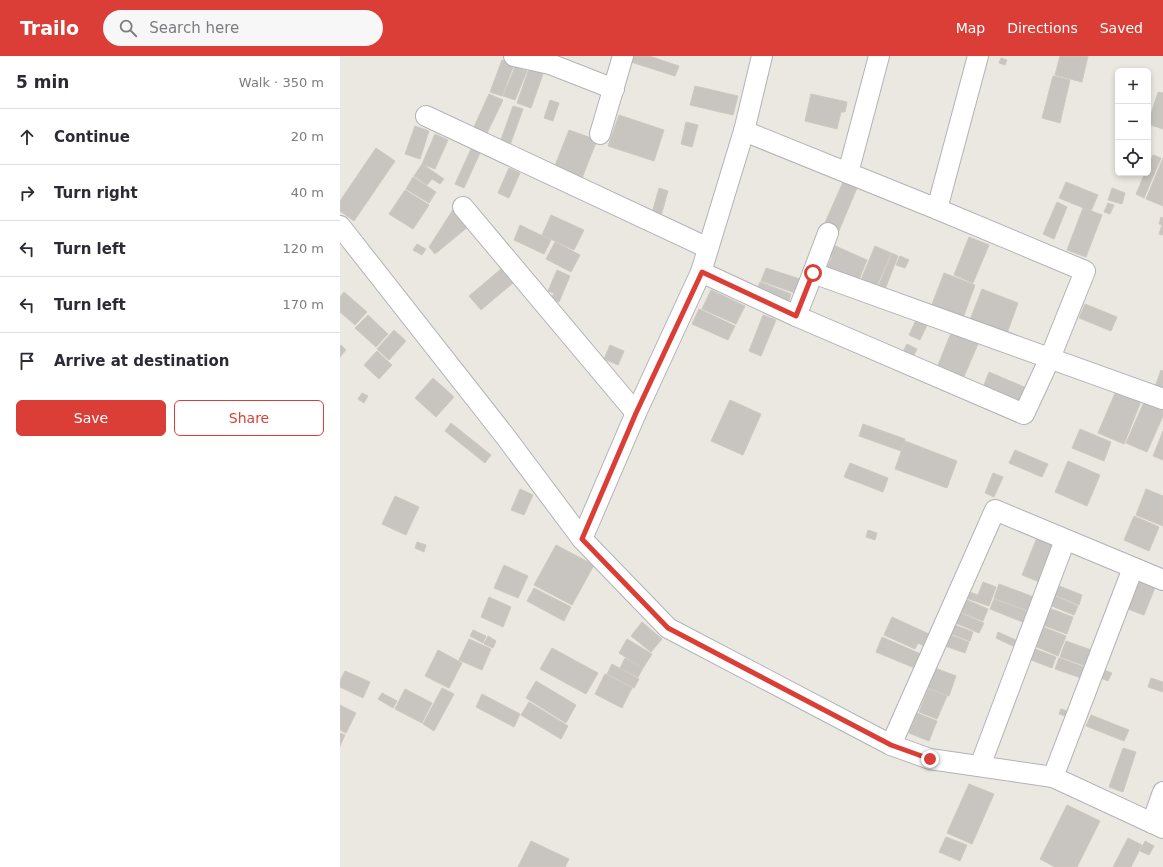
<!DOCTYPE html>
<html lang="en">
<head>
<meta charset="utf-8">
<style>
	body { margin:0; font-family:"DejaVu Sans",sans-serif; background:#f7f7f7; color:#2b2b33 }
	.controls { position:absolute; right:12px; top:12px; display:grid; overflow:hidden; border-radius:6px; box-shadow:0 2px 6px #0003 }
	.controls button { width:36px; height:36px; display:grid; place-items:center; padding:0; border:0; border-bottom:1px solid #e1e1e2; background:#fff; color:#2b2b33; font:20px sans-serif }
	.stop { position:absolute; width:12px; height:12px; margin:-9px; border:3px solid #da3e36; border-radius:50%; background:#fff }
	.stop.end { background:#da3e36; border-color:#fff; box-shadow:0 1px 4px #0008 }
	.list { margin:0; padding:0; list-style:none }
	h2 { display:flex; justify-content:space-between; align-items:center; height:52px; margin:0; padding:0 16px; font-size:17px }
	h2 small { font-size:13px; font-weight:400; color:#7c7c81 }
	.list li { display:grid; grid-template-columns:26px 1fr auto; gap:12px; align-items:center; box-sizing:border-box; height:56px; padding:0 16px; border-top:1px solid #e1e1e2 }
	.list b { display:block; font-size:15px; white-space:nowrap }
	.list em { font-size:13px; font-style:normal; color:#7c7c81 }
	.actions { display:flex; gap:8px; padding:12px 16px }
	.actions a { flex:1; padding:9px 0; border:1px solid #da3e36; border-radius:6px; text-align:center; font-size:14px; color:#da3e36 }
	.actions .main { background:#da3e36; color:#fff }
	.icon { flex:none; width:22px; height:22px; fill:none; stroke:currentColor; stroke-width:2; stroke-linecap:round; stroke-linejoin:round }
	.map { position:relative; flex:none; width:823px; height:811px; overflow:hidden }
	header { display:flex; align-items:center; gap:24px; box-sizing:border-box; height:56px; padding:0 20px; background:#da3e36; color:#fff }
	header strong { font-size:19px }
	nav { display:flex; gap:22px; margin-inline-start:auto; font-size:14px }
	.search { width:280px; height:36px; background:#f7f7f7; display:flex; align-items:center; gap:10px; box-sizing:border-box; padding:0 14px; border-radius:22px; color:#7c7c81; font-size:15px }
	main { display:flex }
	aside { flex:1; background:#fff }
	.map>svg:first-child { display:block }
</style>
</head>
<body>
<header>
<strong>Trailo</strong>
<div class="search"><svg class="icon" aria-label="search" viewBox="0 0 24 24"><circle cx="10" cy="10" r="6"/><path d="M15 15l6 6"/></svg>Search here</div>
<nav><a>Map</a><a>Directions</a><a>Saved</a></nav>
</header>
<main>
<aside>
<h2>5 min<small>Walk · 350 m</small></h2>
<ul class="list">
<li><svg class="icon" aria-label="ahead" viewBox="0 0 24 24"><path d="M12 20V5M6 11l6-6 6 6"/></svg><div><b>Continue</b></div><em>20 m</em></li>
<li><svg class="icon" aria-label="right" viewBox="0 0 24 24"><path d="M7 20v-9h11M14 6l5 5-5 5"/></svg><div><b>Turn right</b></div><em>40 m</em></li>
<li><svg class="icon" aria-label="left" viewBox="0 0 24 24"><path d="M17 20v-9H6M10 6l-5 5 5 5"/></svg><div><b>Turn left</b></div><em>120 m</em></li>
<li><svg class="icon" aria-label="left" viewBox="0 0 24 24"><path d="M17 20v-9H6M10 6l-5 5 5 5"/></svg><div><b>Turn left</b></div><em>170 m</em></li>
<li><svg class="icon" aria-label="arrive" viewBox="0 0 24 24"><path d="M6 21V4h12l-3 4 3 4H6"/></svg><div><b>Arrive at destination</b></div></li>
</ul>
<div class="actions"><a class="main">Save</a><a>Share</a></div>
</aside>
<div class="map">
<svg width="823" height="811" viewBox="0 0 823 811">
	<rect width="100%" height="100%" fill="#eae8e0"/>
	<!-- building -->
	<g fill="#c8c4bf" stroke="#cec9bf">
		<polygon points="293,0 309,0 339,10 335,20 291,6"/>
		<polygon points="720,0 748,0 742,26 715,19"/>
		<polygon points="661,2 667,4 665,9 659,7"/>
		<polygon points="162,4 174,9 162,40 150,36"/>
		<polygon points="175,11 187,15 175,44 163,40"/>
		<polygon points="189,13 203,18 191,52 177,47"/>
		<polygon points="713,20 730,24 720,67 702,62"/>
		<polygon points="355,30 398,40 393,59 350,49"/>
		<polygon points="818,36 823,37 823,73 808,68"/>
		<polygon points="149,38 163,44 146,79 133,73"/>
		<polygon points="471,38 507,46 505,56 501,56 497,73 465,65"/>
		<polygon points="210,44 219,47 213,65 204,62"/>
		<polygon points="173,50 183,53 169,92 159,89"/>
		<polygon points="279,59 324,74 314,105 268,90"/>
		<polygon points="346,66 358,69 352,91 341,88"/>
		<polygon points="75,70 89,75 80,103 65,98"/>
		<polygon points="229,74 257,84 242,122 214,112"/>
		<polygon points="95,78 108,84 95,113 82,108"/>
		<polygon points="36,92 55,105 14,165 0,155 0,145"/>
		<polygon points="131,93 140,97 124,132 115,128"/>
		<polygon points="813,99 821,102 804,142 796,138 805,117 808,117 808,110"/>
		<polygon points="823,102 823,150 806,143"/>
		<polygon points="82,108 104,123 100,128 92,123 87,129 74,120"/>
		<polygon points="169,112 180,117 169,142 158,137"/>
		<polygon points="73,121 96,136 89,147 66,133"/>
		<polygon points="503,126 517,132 498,177 483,171"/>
		<polygon points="726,126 758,139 751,155 719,142"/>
		<polygon points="319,132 328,135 321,160 312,157"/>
		<polygon points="772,132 785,137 782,148 768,144"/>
		<polygon points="65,134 89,149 73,173 49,158"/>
		<polygon points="717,146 727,151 714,183 703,178"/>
		<polygon points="768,147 774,149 770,158 764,156"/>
		<polygon points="114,152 129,170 95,198 89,191"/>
		<polygon points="743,152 762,159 746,201 727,194"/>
		<polygon points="211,159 244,174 234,194 202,179"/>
		<polygon points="821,161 823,162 823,179 819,178 822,169 819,168"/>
		<polygon points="180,169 211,184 204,198 174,184"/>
		<polygon points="629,181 649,189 633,227 614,219"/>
		<polygon points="215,186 240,199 231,216 206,203"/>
		<polygon points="77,188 86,193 82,199 73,194"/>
		<polygon points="491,188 527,204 518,226 487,212 492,201 486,198"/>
		<polygon points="535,190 551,197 536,232 520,226"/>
		<polygon points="552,197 558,200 544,236 537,233"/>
		<polygon points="560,200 569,204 565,212 556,209"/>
		<polygon points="426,212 460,223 455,237 421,225"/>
		<polygon points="161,213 173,227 141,254 129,240"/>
		<polygon points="217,214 230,220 219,246 211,243 214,237 208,235"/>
		<polygon points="604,217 635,229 623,262 591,251"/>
		<polygon points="420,226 451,238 447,250 415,238"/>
		<polygon points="642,233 678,247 665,283 628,269"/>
		<polygon points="371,234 405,250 396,268 362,253"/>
		<polygon points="4,236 27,256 15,269 0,256 0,241"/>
		<polygon points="745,248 777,261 771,275 739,262"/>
		<polygon points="359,253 395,270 388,284 352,268"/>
		<polygon points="28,259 48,278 36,291 15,272"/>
		<polygon points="423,259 436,264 421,300 409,295"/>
		<polygon points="577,262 588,267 580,284 569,279"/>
		<polygon points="54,274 66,285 49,304 37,293"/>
		<polygon points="611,277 638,288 622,325 596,314"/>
		<polygon points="567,288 577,293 570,306 560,301"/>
		<polygon points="1,289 6,294 0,301 0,291"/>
		<polygon points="270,289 284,295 278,309 264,303"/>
		<polygon points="37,295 52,309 39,323 24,309"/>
		<polygon points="821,314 823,315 823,334 815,331"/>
		<polygon points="649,316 689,333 682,350 642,334"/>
		<polygon points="93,322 114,341 96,361 75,342"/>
		<polygon points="776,335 801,345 784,388 758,377"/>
		<polygon points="22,337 28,340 24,347 18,343"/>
		<polygon points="390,344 421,358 403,399 371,385"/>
		<polygon points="804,346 823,354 823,360 807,396 786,387"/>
		<polygon points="111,367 151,399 145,407 105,375"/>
		<polygon points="523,368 565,383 561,395 519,380"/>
		<polygon points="740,373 771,386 764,405 732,392"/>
		<polygon points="823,375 823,404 813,400"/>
		<polygon points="565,385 617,405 607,432 555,413"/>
		<polygon points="675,394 708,408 702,421 669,407"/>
		<polygon points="728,405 760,419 747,450 715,436"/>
		<polygon points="510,407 548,422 543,436 504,421"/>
		<polygon points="653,417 663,421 654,441 645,437"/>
		<polygon points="180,433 193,439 184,459 171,454"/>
		<polygon points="806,433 823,440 823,470 796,459"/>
		<polygon points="55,440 79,451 66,479 42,468"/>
		<polygon points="794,460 819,471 809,495 784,484"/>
		<polygon points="528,474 537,477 535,484 526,481"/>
		<polygon points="698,479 718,487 702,527 682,519"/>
		<polygon points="77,486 86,489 84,496 75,492"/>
		<polygon points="216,489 254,509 232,549 194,529"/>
		<polygon points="164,509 188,520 178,542 154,532"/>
		<polygon points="797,522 816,529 804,559 785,552"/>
		<polygon points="643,526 656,531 649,550 626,542 629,536 638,539"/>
		<polygon points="659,528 694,541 689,555 654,542"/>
		<polygon points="714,528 742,539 739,549 710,537"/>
		<polygon points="194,532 231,551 224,565 187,545"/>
		<polygon points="710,538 738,550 734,559 707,548"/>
		<polygon points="149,541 171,551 163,571 141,561"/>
		<polygon points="625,543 648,553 643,565 620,556"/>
		<polygon points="654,543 689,556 685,567 650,553"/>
		<polygon points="706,551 733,561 727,578 700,568"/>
		<polygon points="620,557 644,567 639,577 616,567"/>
		<polygon points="552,561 591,579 586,591 578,587 575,593 544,579"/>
		<polygon points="302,566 322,583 311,596 291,580"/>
		<polygon points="615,569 633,576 630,585 611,578"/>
		<polygon points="698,569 726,580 718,600 690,588"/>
		<polygon points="133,574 146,580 143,587 130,580"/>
		<polygon points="658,576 678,585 675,591 656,582"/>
		<polygon points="610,579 629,586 625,597 605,590"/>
		<polygon points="148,580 156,585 153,592 144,588"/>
		<polygon points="542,581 583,599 577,613 536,596"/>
		<polygon points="129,583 151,593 142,614 119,604"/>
		<polygon points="287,583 312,598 303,612 279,597"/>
		<polygon points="726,585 754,595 749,611 720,601"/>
		<polygon points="690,591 716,601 712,612 686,602"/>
		<polygon points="212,592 258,617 246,638 200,613"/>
		<polygon points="98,594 122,607 109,632 85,620"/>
		<polygon points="285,602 303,612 298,621 280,612"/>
		<polygon points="719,602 747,612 744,623 715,613"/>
		<polygon points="272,608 299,623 294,632 267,618"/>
		<polygon points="595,612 616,620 609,640 588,632"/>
		<polygon points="764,614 772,617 768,625 761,622"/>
		<polygon points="5,615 30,626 23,642 0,631 0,625"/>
		<polygon points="265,618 292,632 282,652 255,638"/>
		<polygon points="811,622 823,626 823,636 808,631"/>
		<polygon points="196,625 236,649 226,667 186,642"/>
		<polygon points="102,632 114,638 94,675 83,668"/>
		<polygon points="65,633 92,647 82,667 55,653"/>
		<polygon points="588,633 607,640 597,663 579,656"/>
		<polygon points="42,637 57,645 53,652 38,643"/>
		<polygon points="142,638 180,658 174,671 136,651"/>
		<polygon points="189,646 228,670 221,683 181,659"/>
		<polygon points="0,649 16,657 6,677 0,674"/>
		<polygon points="721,653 727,655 726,660 719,658"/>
		<polygon points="577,657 597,665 589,685 569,677"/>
		<polygon points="751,659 789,674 784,685 746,670"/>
		<polygon points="0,677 5,679 0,690"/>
		<polygon points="783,692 796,696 783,736 769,731"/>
		<polygon points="629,728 654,738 632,788 607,777"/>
		<polygon points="727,749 760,765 737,811 715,811 700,803"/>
		<polygon points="606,781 627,789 620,805 599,796"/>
		<polygon points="788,782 802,789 791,811 773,811"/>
		<polygon points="191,785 229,803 225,811 178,811"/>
		<polygon points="805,785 814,790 809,799 800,795"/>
	</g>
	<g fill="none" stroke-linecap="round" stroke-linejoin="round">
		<!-- minor casing -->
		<g stroke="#b0b3b7" stroke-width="22">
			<g id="minor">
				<polyline points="174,0 210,8 274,33"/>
				<polyline points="86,60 368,192"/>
				<polyline points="260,78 283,0"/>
				<polyline points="508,117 539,0"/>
				<polyline points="123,151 296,357"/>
				<polyline points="597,153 638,0"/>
				<polyline points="0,170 165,380 242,483 328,572 551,689 590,703 713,721 823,772"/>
				<polyline points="361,216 456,260 684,358 710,302 745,215 597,153 404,75"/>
				<polyline points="473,217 823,343"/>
				<polyline points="456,260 473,217 488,177"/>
				<polyline points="242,483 296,357 361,216 404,75 422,0"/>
				<polyline points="551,689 655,454 823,524"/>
				<polyline points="640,710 725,484"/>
				<polyline points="713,721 793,512"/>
				<polyline points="812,767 823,736"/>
			</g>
		</g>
		<!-- minor -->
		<use href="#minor" stroke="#fff" stroke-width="20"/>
	</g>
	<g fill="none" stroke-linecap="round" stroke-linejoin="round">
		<!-- route -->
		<polyline stroke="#da3e36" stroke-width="5" points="473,217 456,260 362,216 296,357 242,483 328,572 551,689 590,703"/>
	</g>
</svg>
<div class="controls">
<button>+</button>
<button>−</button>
<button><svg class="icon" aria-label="locate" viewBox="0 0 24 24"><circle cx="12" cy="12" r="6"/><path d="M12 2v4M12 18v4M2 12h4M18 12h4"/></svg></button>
</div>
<div class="stop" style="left:473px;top:217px"></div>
<div class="stop end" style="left:590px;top:703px"></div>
</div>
</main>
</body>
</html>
